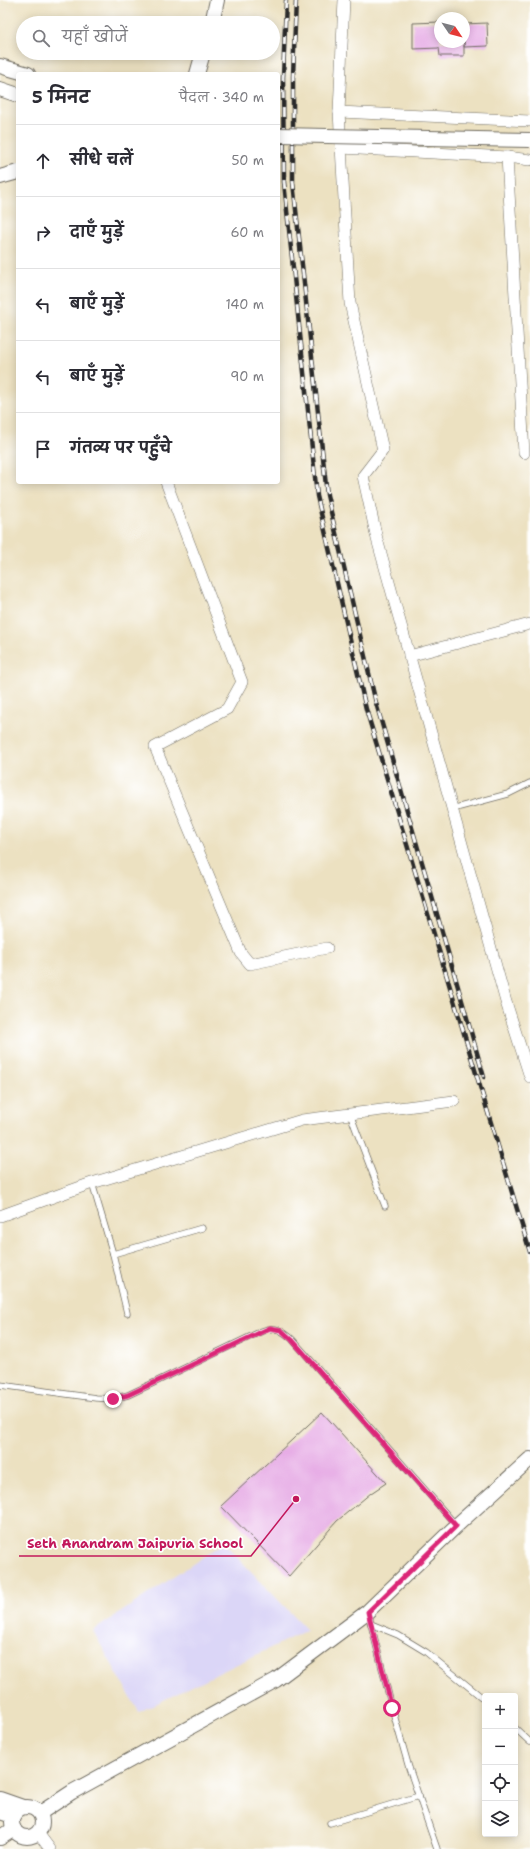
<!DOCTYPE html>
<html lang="hi">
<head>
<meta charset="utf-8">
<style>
	body { margin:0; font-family:"Shantell Sans","Playpen Sans Deva",sans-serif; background:#f7f7f7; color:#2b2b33 }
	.controls { position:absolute; right:12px; bottom:12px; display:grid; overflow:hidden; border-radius:4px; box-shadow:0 2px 10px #0003 }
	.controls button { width:36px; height:36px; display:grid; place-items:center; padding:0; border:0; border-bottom:1px solid #e1e1e2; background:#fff; color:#2b2b33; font:20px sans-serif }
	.compass { position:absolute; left:434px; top:12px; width:36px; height:36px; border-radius:50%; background:#fff; box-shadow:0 2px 10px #0003; rotate:125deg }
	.stop { position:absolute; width:12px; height:12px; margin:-9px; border:3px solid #db2777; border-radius:50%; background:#fff }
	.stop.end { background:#db2777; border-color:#fff; box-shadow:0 1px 4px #0008 }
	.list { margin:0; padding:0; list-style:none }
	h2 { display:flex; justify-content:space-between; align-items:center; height:52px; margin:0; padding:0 16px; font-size:17px }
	h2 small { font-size:13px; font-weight:400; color:#7c7c81 }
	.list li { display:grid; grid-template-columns:26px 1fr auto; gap:12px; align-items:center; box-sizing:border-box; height:72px; padding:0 16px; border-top:1px solid #e1e1e2 }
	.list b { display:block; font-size:15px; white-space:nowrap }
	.list em { font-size:13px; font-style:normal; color:#7c7c81 }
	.icon { flex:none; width:22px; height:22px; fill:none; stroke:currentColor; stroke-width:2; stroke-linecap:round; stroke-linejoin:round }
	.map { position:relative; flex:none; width:530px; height:1849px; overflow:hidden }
	.search { position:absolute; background:#fff; box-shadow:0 2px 10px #0003; left:16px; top:16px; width:264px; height:44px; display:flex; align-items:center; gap:10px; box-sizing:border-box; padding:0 14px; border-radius:22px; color:#7c7c81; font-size:15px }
	.panel { position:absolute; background:#fff; box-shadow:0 2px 10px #0003; left:16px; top:72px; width:264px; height:412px; border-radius:4px }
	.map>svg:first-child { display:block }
</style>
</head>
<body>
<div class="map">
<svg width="530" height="1849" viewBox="0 0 530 1849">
	<rect width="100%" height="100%" fill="#fff"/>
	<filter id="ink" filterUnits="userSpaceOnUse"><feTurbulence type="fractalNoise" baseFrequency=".025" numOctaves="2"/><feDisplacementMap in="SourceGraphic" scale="8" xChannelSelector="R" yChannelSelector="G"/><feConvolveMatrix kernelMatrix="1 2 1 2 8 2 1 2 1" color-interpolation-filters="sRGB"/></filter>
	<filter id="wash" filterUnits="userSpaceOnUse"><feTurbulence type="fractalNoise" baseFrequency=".012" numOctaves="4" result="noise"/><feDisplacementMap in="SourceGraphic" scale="16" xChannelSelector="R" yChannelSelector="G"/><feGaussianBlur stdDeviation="0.9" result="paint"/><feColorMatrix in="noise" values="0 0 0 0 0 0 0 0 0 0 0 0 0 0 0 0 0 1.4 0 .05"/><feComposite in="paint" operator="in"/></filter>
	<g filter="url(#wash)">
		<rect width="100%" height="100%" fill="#ece1c1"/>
		<!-- built -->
		<polygon fill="#dbd6f7" points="224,1543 307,1630 139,1712 93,1631"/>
		<g id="blocks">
			<!-- building -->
			<g fill="#e6abe5">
				<polygon points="440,22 440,42 464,42 464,56 440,56 439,48 413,49 413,23"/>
				<polygon points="487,23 488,46 464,47 464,24"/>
				<polygon points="322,1412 386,1483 371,1493 337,1521 289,1576 221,1506"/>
			</g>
		</g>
	</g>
	<g filter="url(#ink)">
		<use href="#blocks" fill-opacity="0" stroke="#6f6b60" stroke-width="1"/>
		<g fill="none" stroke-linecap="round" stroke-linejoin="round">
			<!-- service casing -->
			<g stroke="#6f6b60" stroke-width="7">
				<g id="service">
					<polyline points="452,809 508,794 530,783"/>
					<polyline points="350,1114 385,1206"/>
					<polyline points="92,1183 113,1254 127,1313"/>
					<polyline points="113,1254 202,1228"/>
					<path d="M 0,1385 L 96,1398 L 113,1399 L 128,1395 L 145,1387 L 262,1331 C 275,1326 282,1330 292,1339 L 456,1525"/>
					<polyline points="368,1612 392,1708 409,1768 437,1849"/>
					<polyline points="371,1624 398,1635 426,1652 485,1700"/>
					<polyline points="515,1728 530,1742"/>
					<polyline points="330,1823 419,1796"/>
				</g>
			</g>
			<!-- minor casing -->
			<g stroke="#6f6b60" stroke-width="12">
				<g id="minor">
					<polyline points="344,0 339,112 350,303 383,450 363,476 377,539 506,1002 530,1077"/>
					<polyline points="339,112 530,121"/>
					<polyline points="341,148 507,157 530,160"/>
					<polyline points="507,157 524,453"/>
					<polyline points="166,482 242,682 227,709 155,747 241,953 250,964 327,948"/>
					<polyline points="409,656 530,624"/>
					<polyline points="0,1216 92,1183 302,1120 454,1101"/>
					<polyline points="38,1833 50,1849"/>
				</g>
			</g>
			<!-- tertiary casing -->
			<g stroke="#6f6b60" stroke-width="16">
				<g id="tertiary">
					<polyline points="212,23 217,0"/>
					<polyline points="0,66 28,74"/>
					<polyline points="197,74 203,53"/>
					<polyline points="0,89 18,95"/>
					<polyline points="0,177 18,172"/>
					<polyline points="0,1799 23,1807"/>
					<circle cx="27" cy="1822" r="15"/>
					<polyline points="0,1812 13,1816"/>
					<polyline points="40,1813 72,1792 276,1680 367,1612 456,1526 530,1459"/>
					<polyline points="0,1838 14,1829"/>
				</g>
			</g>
			<!-- service -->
			<use href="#service" stroke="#fff" stroke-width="5.5"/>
			<!-- minor -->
			<use href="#minor" stroke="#fff" stroke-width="11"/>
			<!-- tertiary -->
			<use href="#tertiary" stroke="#fff" stroke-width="14"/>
			<!-- rail casing -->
			<g stroke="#2b2b2b" stroke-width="4.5">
				<g id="rail">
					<polyline points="286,0 283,78 284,182 317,496 366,709 530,1252"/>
					<polyline points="296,0 293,76 293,182 327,495 376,703 484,1077"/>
				</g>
			</g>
			<!-- rail -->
			<use href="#rail" stroke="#fff" stroke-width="3" stroke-dasharray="9" stroke-linecap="butt"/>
			<!-- tertiary-bridge casing -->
			<g stroke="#6f6b60" stroke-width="16" stroke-linecap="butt">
				<polyline id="tertiary-bridge" points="278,135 530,140"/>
			</g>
			<!-- tertiary-bridge -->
			<use href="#tertiary-bridge" stroke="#fff" stroke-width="14"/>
		</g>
	</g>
	<g fill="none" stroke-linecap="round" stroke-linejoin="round" filter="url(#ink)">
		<!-- route -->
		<polyline stroke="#db2777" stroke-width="5" points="113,1399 128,1395 270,1328 281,1330 292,1340 456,1526 368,1612 392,1708"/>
	</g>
	<!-- callouts -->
	<path fill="none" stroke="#c2185b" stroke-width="1.5" d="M296 1499L251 1556H19"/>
	<circle fill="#c2185b" stroke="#fff" stroke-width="1.5" cx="296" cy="1499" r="4"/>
	<g font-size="13" text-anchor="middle" font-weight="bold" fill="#c2185b" stroke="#fff" stroke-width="3.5" stroke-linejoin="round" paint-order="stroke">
		<text x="135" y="1548">Seth Anandram Jaipuria School</text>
	</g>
</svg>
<div class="controls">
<button>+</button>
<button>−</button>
<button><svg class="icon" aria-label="locate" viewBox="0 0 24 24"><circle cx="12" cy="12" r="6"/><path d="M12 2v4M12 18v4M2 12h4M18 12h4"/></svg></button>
<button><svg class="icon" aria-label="layers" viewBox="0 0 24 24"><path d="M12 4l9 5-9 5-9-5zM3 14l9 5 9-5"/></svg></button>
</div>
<svg class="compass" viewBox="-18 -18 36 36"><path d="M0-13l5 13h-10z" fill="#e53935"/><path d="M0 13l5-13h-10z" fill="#7c7c81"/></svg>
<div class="stop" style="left:392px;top:1708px"></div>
<div class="stop end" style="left:113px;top:1399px"></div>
<div class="search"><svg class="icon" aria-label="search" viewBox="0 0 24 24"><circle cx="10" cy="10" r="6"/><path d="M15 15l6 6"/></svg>यहाँ खोजें</div>
<section class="panel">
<h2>5 मिनट<small>पैदल · 340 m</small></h2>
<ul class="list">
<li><svg class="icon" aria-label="ahead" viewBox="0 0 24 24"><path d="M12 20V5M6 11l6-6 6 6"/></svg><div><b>सीधे चलें</b></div><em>50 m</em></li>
<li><svg class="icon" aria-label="right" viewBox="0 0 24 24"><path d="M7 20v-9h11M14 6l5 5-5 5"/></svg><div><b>दाएँ मुड़ें</b></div><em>60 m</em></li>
<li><svg class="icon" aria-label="left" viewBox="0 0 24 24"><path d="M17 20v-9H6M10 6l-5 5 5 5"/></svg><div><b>बाएँ मुड़ें</b></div><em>140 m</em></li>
<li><svg class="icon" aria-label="left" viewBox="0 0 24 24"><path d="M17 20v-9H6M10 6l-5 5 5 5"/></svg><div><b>बाएँ मुड़ें</b></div><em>90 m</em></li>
<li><svg class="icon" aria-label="arrive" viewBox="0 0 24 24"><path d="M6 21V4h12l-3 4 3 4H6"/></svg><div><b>गंतव्य पर पहुँचे</b></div></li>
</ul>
</section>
</div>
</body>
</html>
